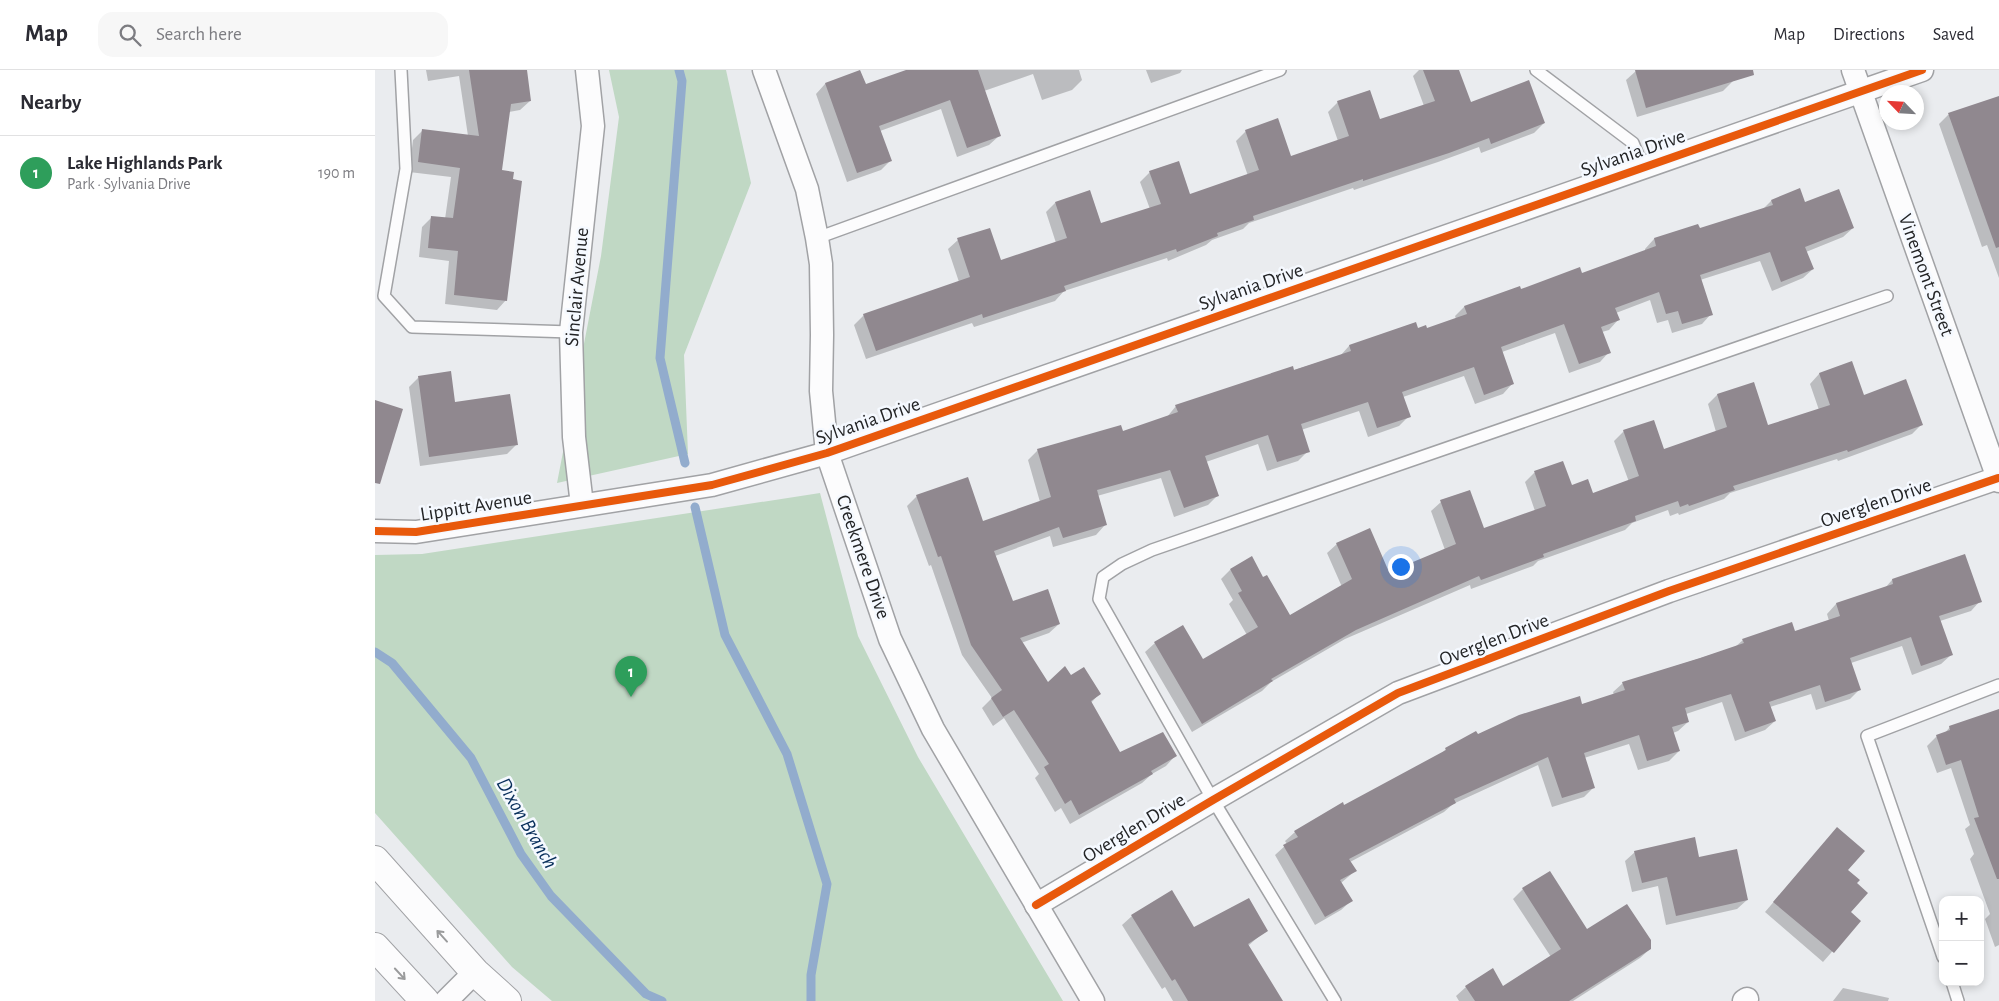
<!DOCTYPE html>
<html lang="en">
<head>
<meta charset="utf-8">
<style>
	body { margin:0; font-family:"Alegreya Sans",sans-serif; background:#f7f7f7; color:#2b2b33 }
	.controls { position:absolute; right:15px; bottom:15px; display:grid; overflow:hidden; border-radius:10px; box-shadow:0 2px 8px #0003 }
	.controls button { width:45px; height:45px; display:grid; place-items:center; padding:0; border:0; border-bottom:1px solid #e1e1e2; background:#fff; color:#2b2b33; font:25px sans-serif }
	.compass { position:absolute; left:1504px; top:15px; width:45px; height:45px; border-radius:50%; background:#fff; box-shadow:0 2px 8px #0003; rotate:295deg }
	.you { position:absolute; left:1025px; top:496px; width:18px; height:18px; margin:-12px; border:4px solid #fff; border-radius:50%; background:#1a73e8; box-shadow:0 0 0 8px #1a73e833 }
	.badge { display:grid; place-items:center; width:32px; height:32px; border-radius:50%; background:#696a6c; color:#fff; font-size:16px; font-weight:700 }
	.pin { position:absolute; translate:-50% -41px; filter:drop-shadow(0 1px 2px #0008) }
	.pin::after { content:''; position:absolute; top:26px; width:18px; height:15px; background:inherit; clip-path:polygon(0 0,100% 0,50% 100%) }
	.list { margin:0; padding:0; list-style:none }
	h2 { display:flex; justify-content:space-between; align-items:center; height:65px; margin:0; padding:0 20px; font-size:21px }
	h2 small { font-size:16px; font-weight:400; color:#7c7c81 }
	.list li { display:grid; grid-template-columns:32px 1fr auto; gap:15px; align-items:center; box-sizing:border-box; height:75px; padding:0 20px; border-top:1px solid #e1e1e2 }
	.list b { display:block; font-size:19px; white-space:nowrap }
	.list p { margin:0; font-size:16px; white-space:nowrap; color:#7c7c81 }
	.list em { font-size:16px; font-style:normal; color:#7c7c81 }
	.icon { flex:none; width:28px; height:28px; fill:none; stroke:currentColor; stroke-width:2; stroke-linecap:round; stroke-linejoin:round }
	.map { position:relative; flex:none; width:1624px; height:931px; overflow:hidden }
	header { display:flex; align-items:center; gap:30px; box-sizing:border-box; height:70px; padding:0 25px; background:#fff; border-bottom:1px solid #e1e1e2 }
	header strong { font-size:24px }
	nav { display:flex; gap:28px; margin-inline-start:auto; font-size:18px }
	.search { width:350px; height:45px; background:#f7f7f7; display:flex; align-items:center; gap:12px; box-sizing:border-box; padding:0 18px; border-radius:15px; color:#7c7c81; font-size:19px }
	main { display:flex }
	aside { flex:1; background:#fff }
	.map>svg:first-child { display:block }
</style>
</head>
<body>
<header>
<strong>Map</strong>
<div class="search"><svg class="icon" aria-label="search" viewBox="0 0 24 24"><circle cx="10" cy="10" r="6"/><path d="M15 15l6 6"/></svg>Search here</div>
<nav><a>Map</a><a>Directions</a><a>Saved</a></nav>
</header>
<main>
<aside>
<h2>Nearby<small></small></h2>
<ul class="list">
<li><span class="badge" style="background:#2e9e5b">1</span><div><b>Lake Highlands Park</b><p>Park · Sylvania Drive</p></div><em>190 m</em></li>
</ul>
</aside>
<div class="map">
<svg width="1624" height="931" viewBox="0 0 1624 931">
	<rect width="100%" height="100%" fill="#eaecef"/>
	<!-- green -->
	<g fill="#c0d8c4">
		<polygon points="234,0 351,0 376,113 309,285 313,384 182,413 226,186 244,47"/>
		<polygon points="445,423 483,566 543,687 688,931 177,931 137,897 0,743 0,485 47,484"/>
	</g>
	<!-- shadow -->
	<g fill="#0003">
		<polygon points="51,0 150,0 155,31 145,40 134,42 126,101 131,230 122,240 70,234 74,191 44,187 47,157 57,147 70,149 76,107 34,102 38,70 48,60 93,66 84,6 53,11"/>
		<polygon points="534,0 704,0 707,10 697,20 667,30 658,4 609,21 624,66 614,75 582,87 566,39 505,61 515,91 506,100 472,112 441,24 450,14 485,1 491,16"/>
		<polygon points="771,0 807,0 805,3 776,13"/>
		<polygon points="1044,0 1082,0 1095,34 1169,53 1159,63 1106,83 1104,77 1063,92 979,120 978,118 874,153 868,159 837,170 831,175 793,191 792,188 689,221 680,231 599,257 597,253 491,289 479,255 489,245 584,212 573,179 583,170 625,192 681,173 671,142 680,133 725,155 775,139 765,112 775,102 814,126 873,106 861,71 871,61 915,87 963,71 953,42 963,32 1004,51 1049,36 1038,6"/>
		<polygon points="1355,0 1358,11 1348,21 1262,47 1251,10 1261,1"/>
		<polygon points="1624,27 1624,208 1612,175 1607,177 1564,54 1573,45"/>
		<polygon points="1396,131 1429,134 1478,158 1468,167 1431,182 1438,199 1428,208 1397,221 1385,191 1325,210 1336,244 1327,254 1297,263 1293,250 1282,253 1275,230 1241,243 1243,250 1234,260 1227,262 1234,282 1225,292 1194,303 1180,263 1127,282 1137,314 1128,324 1100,334 1089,306 1028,327 1034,346 1024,356 993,367 984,341 926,360 933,381 923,391 892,401 883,374 831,392 842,426 833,435 799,447 786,408 722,426 730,455 721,465 678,477 675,466 620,486 637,533 684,554 674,563 646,573 672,614 696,606 724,624 716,633 744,684 800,686 791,696 777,704 767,713 695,754 686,738 680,742 660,708 664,704 629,648 618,656 607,638 617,628 587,585 556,495 554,496 532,436 542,426 608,453 665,432 653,390 663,380 747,362 792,347 801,336 965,286 974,276 1040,253 1042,260 1052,259 1081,249 1080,246 1089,237 1206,205 1270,181 1270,179 1279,169 1322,155 1324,160 1387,140"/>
		<polygon points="1476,293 1488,327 1546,355 1537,364 1463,391 1462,389 1355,423 1349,429 1304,445 1303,443 1295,446 1293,440 1257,453 1250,460 1163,491 1158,496 1096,519 1095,515 970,569 896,612 887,621 817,662 770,582 780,573 828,590 872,565 854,534 858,530 846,509 855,500 888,509 914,546 967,517 952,483 962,474 1014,504 1070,480 1056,441 1066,432 1108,460 1160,441 1150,412 1159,403 1187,393 1196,416 1217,425 1254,412 1239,371 1249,361 1288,380 1341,362 1333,334 1342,325 1378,314 1392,357 1444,340 1435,314 1444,304"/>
		<polygon points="43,308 79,333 142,374 132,384 45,396 34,317"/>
		<polygon points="1517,510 1605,531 1596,541 1565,551 1576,585 1566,594 1537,605 1527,576 1476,593 1485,619 1475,629 1441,640 1436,624 1395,637 1400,651 1390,660 1360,671 1347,632 1311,644 1313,652 1303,661 1298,663 1304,681 1294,691 1263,700 1254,674 1209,688 1219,717 1209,727 1177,737 1163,695 1078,734 1069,742 975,792 980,801 966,813 976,831 966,840 940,855 900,785 912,774 910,771 920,762 1065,685 1071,679 1102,666 1239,625 1238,622 1248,613 1360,577 1368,570 1419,563 1454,551 1452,544 1461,534 1510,518"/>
		<polygon points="1624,644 1624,875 1620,877 1610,849 1615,844 1595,789 1599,784 1590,759 1595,755 1576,698 1562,703 1552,676 1562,666 1569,664 1575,657"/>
		<polygon points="1453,769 1480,813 1474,843 1484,851 1448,892 1390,842"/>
		<polygon points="1260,782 1324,789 1372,830 1362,839 1291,855 1283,816 1257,822 1250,791"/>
		<polygon points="1148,819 1212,861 1275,879 1265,888 1198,931 1084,931 1081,926 1091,917 1128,917 1176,887 1138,829"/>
		<polygon points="797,822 818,858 891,860 873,876 906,931 798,931 790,917 787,919 747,855 757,846"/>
		<polygon points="1468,918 1514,928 1513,931 1458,931"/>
	</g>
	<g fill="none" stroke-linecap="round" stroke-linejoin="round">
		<!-- stream -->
		<g stroke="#92accd" stroke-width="9">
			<polyline points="304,0 307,11 285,288 310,393"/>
			<polyline points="320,437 350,565 412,684 452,814 436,905 436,931"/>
			<polyline points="0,582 17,593 96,688 146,784 176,826 271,924 287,931"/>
		</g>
	</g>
	<!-- building -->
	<g fill="#90888f">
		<polygon points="94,0 152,0 156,31 136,34 127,100 139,102 138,109 147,111 132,231 79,225 83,181 53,178 56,146 78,148 85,98 43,92 47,59 104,66"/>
		<polygon points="485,0 491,14 531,0 603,0 626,66 592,78 575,30 504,56 517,91 482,103 450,13"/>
		<polygon points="1048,0 1084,0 1096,32 1154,10 1170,53 1116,74 1114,68 1074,83 988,111 988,109 878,146 879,150 842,163 843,166 802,182 801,179 689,216 691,221 608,248 607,244 501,281 488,244 595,207 582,168 615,158 626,190 692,168 680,132 715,120 726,153 786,134 774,101 804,91 815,124 884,100 870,60 903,48 916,86 974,66 962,31 995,20 1005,49 1060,31"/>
		<polygon points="1260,0 1378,0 1379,5 1271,38"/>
		<polygon points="1624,26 1624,177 1621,178 1573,43"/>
		<polygon points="1425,118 1430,132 1464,119 1479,158 1430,177 1439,199 1406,212 1395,182 1325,205 1338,245 1307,254 1303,241 1291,244 1284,222 1240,238 1245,250 1226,257 1236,283 1204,294 1189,254 1126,277 1139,314 1109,325 1099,297 1027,322 1036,347 1002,358 993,332 926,354 935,382 902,392 893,365 830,386 844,426 809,438 795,400 722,420 732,455 688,468 684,457 619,481 638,531 673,519 685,554 645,568 673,612 690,596 696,605 709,597 726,624 716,631 745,682 788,662 802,686 776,701 778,704 704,745 696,730 690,734 669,697 674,694 639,640 628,647 616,628 627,620 596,575 566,486 563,487 541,425 593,407 608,451 676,427 662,379 746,355 748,361 803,342 800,335 918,296 919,300 976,281 974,275 1041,252 1043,258 1051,255 1052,258 1092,244 1089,236 1145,216 1146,219 1205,197 1207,203 1281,176 1279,168 1323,154 1325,158 1398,135 1396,130"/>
		<polygon points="1477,291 1489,325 1531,309 1548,355 1473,382 1472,380 1358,416 1360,420 1314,436 1313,434 1305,437 1303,431 1260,446 1261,451 1168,484 1169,487 1106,510 1104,506 981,560 896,609 898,611 827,654 779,572 808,555 828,589 883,557 863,523 867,521 855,499 877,486 888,507 892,505 915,545 977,509 961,473 995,458 1014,502 1081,474 1065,430 1095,420 1109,458 1171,436 1159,401 1188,391 1197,415 1213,409 1218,423 1264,406 1248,360 1279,350 1289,379 1352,357 1342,324 1379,312 1393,355 1455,335 1444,303"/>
		<polygon points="76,301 80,332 135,324 143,375 54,387 43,306"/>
		<polygon points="0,330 28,339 5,414 0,413"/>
		<polygon points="1590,484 1607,532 1564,546 1578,585 1546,596 1536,567 1475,588 1486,620 1450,632 1445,615 1394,632 1401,651 1370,662 1356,624 1310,638 1314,652 1297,657 1305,681 1272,691 1264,665 1209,683 1220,718 1187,728 1173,687 1079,729 1081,733 974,789 982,801 965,810 978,831 950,847 908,775 923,767 919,761 968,732 969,735 1071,680 1070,678 1101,661 1103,664 1144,645 1205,626 1207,634 1250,620 1247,612 1325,588 1369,573 1367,569 1417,552 1420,561 1465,546 1461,533 1518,514 1517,509"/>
		<polygon points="1624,639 1624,809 1622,809 1599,748 1604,747 1586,690 1571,695 1561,665 1575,660 1574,656"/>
		<polygon points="1462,757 1490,781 1473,800 1485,810 1482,813 1493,823 1476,842 1486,851 1459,883 1398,832"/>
		<polygon points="1320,767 1324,787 1362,779 1373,830 1301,846 1292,807 1267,813 1259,781"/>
		<polygon points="1175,801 1212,859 1252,834 1276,870 1276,879 1194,931 1100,931 1090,916 1118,898 1128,916 1186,879 1147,818"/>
		<polygon points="797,820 819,857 874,828 893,861 873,874 908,931 813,931 800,909 797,911 756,845"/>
	</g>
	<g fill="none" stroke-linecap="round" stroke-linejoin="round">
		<!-- service casing -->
		<g stroke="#a1a2a5" stroke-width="14">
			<g id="service">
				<polyline points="26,0 31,99 9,226 37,257 196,262"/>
				<polyline points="1161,0 1258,73 1268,97"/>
				<polyline points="442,168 905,0"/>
				<polyline points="1568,887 1492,666 1624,615"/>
				<polyline points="1577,912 1583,931"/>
				<polyline points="960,931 838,730 724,529 728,507 747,494 777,480 1512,226"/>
			</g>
		</g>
		<!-- minor casing -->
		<g stroke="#a1a2a5" stroke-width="25">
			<g id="minor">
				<polyline points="389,0 432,119 442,168 446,194 447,265 446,321 452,383 515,569 558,659 718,931"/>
				<polyline points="1478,0 1624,411"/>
				<polyline points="207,435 199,367 196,262 218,56 212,0"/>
				<polyline points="0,461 41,462 337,415 452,383 1547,0"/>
				<polyline points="661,835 838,730 1023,623 1294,521 1623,408"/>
				<polyline points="71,931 100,902"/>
				<polyline points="1369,931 1372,929"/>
			</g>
		</g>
		<!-- secondary casing -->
		<g stroke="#a1a2a5" stroke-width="30">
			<g id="secondary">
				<polyline points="0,790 100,902 132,931"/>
				<polyline points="0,877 50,931"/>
			</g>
		</g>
		<!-- service -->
		<use href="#service" stroke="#fcfcfd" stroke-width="11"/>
		<!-- minor -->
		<use href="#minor" stroke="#fcfcfd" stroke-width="22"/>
		<!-- secondary -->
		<use href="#secondary" stroke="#fcfcfd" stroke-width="28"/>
		<!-- cycleway casing -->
		<g stroke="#f5f9ff" stroke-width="11">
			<g id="cycleway">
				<polyline points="0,461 41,462 337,415 452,383 1547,0"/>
				<polyline points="661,835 838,730 1023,623 1294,521 1623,408"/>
			</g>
		</g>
		<!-- cycleway -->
		<use href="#cycleway" stroke="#e8590c" stroke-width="8"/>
	</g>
	<!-- one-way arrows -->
	<defs><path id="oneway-shaft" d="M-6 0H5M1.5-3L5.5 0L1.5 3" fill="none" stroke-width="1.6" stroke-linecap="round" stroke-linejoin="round" transform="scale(1.25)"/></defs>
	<g stroke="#9a9b9c">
		<use href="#oneway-shaft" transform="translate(67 866) rotate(-132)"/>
		<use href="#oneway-shaft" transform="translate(25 904) rotate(47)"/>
	</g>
	<g text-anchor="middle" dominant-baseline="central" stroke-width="5" stroke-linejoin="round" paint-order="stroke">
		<!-- street labels -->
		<g font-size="20" fill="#232426" stroke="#f5f9ff">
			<text transform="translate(1258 83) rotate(-19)">Sylvania Drive</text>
			<text transform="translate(1551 205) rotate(70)">Vinemont Street</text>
			<text transform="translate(202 217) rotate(-85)">Sinclair Avenue</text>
			<text transform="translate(876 217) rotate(-19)">Sylvania Drive</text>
			<text transform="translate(493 351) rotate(-19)">Sylvania Drive</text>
			<text transform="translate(1501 433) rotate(-19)">Overglen Drive</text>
			<text transform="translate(101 436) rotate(-9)">Lippitt Avenue</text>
			<text transform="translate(488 487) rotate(71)">Creekmere Drive</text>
			<text transform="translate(1119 570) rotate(-21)">Overglen Drive</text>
			<text transform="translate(759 758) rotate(-31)">Overglen Drive</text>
		</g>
		<!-- water labels -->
		<g font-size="21" font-style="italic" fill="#072e5a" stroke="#f5f9ff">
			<text transform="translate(152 753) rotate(60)">Dixon Branch</text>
		</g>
	</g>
</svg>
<div class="controls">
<button>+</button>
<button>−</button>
</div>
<svg class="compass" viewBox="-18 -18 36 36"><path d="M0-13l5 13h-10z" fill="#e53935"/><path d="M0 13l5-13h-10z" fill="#7c7c81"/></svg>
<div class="you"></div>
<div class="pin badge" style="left:256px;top:627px;background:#2e9e5b">1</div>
</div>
</main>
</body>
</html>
